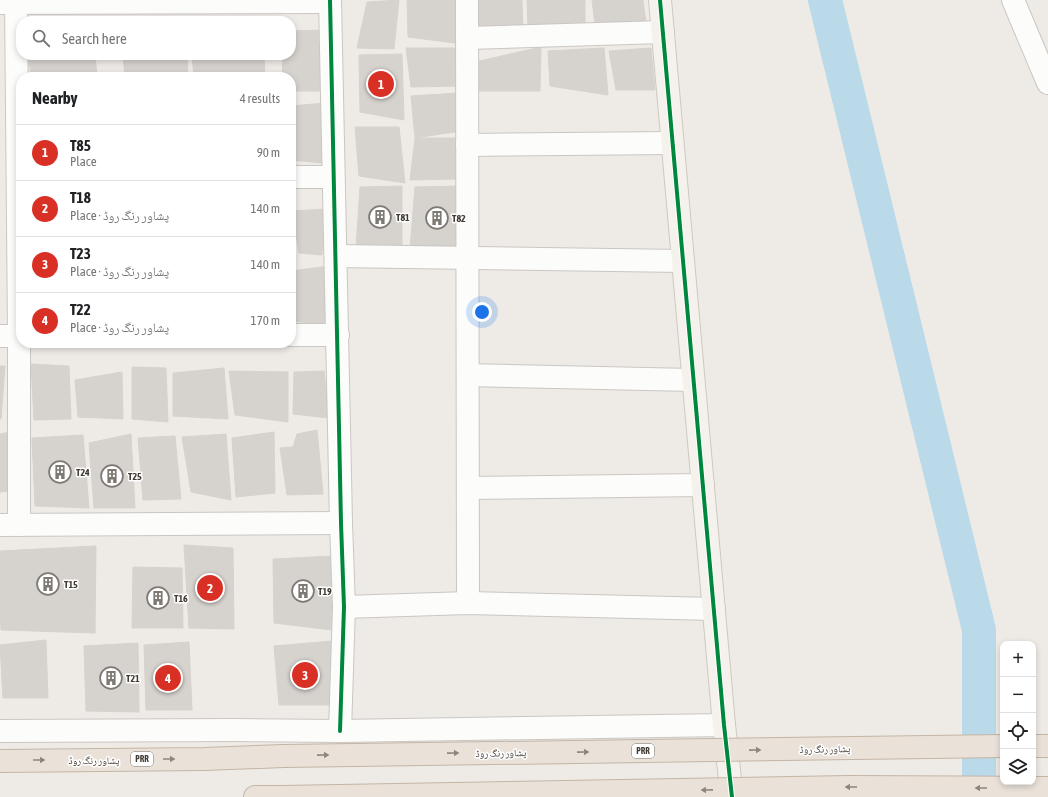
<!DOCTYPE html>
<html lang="en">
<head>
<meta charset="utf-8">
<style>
	body { margin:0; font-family:"Asap Condensed","Noto Naskh Arabic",sans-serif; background:#f2f2f2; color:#202124 }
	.controls { position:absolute; right:12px; bottom:12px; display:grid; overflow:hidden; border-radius:8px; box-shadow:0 2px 6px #0003 }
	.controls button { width:36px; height:36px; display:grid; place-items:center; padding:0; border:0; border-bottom:1px solid #e0e0e0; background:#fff; color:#202124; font:20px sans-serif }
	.you { position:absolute; left:482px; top:312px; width:14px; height:14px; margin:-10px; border:3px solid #fff; border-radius:50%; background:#1a73e8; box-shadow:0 0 0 6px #1a73e833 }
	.badge { display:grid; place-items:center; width:26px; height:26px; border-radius:50%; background:#d93025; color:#fff; font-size:13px; font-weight:700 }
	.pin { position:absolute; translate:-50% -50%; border:2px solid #fff; box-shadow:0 1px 4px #0006 }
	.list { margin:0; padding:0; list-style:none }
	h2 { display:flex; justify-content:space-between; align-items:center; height:52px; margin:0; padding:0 16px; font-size:17px }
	h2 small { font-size:13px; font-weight:400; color:#757577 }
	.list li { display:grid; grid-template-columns:26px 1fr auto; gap:12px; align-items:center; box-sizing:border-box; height:56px; padding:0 16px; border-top:1px solid #e0e0e0 }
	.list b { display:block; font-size:15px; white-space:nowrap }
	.list p { margin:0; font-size:13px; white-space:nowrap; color:#757577 }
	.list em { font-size:13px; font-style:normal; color:#757577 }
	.icon { flex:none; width:22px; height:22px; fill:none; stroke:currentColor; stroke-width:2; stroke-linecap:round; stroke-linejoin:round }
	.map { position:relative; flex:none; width:1048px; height:797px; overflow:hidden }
	.search { position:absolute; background:#fff; box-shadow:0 2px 6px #0003; left:16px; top:16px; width:280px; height:44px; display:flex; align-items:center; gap:10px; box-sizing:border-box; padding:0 14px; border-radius:16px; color:#757577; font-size:15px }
	.panel { position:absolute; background:#fff; box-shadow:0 2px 6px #0003; left:16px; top:72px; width:280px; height:276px; border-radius:16px }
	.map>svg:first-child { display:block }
</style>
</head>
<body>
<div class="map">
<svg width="1048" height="797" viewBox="0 0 1048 797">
	<rect width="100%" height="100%" fill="#eeebe7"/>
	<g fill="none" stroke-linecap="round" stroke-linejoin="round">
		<!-- river -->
		<polyline stroke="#badaea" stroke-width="34" points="825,0 979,630 979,797"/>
	</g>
	<!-- building -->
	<g fill="#d6d2ce" stroke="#d6d2cd">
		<polygon points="399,0 394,49 357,48 367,2"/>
		<polygon points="407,0 455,0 455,43 408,37"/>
		<polygon points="475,0 522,0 523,29 475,29"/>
		<polygon points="527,0 585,0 585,34 528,30"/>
		<polygon points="592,0 643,0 646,23 595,25"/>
		<polygon points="323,30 325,91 291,91 291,77 282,77 283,55 291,55 291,31"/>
		<polygon points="541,47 540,91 478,91 475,62"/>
		<polygon points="406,48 458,48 459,86 411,87"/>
		<polygon points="604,48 608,95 550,86 548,51"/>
		<polygon points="651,48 655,90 616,90 609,51"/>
		<polygon points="402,54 404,120 360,112 359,55"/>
		<polygon points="45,55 95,55 97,77 32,77 28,58 46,58"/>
		<polygon points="123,55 187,55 188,77 125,77"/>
		<polygon points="192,55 264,55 265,77 194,77"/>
		<polygon points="458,93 461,131 415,138 411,96"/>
		<polygon points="325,103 323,163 291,160 291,106"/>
		<polygon points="355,127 399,127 405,183 359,176"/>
		<polygon points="415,138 459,138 457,179 410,180"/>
		<polygon points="402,186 402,247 356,248 360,187"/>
		<polygon points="462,186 460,252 410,249 415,187"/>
		<polygon points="325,209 322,255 299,253 292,211"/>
		<polygon points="329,266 328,325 291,321 291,271"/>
		<polygon points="31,364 69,366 71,419 34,420"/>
		<polygon points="0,366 5,366 1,419 0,419"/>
		<polygon points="132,367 166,368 168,422 132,419"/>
		<polygon points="224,368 228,419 173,416 173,373"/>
		<polygon points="229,371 288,372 288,422 235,415"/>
		<polygon points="324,371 329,418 293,414 294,372"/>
		<polygon points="122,372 123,419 78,417 75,380"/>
		<polygon points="317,430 323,494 287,495 280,448 293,447 297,434"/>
		<polygon points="10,432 10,491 0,492 0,434"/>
		<polygon points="274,432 275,493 236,497 232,438"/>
		<polygon points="131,434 135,508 94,508 89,443"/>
		<polygon points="226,434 231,500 191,492 182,437"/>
		<polygon points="83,435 89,508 35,506 32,438"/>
		<polygon points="175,436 181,499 143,500 138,438"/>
		<polygon points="184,545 233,548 234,629 189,628"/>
		<polygon points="96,546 95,633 1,630 0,616 0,551"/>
		<polygon points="332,556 332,630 274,623 273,559"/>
		<polygon points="133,567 182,568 183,628 132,628"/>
		<polygon points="46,640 48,698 3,698 0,645"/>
		<polygon points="332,641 333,705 279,705 274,646"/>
		<polygon points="189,642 192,710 146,710 144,645"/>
		<polygon points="138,643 139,712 86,711 84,646"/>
	</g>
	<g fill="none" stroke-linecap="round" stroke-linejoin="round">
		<!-- street casing -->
		<g stroke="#cac7c3" stroke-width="24">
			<g id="street">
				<polyline points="16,0 19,336 19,525"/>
				<polyline points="330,0 341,523 344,607 340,731"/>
				<polyline points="467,0 468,603"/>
				<polyline points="1013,0 1048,83"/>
				<polyline points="0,3 330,2"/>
				<polyline points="467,38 663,32"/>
				<polyline points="467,145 672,143"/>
				<polyline points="291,177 333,177"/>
				<polyline points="336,256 682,261"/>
				<polyline points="291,335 338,335"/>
				<polyline points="0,336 21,336"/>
				<polyline points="468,375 693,380"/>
				<polyline points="468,488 703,485"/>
				<polyline points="0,525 341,523"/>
				<polyline points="344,607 468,603 714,609"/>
				<polyline points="0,731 235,730 340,731 724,725"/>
			</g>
		</g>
		<!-- secondary casing -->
		<g stroke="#cec8c0" stroke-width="24">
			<polyline id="secondary" points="660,0 724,725 732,797"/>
		</g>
		<!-- highway casing -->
		<g stroke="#c4b5a4" stroke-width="24">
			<g id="highway">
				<polyline points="1033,746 1048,746"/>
				<polyline points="0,761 204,759 284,756"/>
				<polyline points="255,797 282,797"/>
			</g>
		</g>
		<!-- street -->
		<use href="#street" stroke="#fcfcfb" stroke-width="22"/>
		<!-- secondary -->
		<use href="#secondary" stroke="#f5f2ed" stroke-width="22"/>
		<!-- highway -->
		<use href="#highway" stroke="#eae2d9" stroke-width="22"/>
		<!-- highway-bridge casing -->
		<g stroke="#c4b5a4" stroke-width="24" stroke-linecap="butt">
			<g id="highway-bridge">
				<polyline points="284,756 1003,746"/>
				<polyline points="282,797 849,787 1048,788"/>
			</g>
		</g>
		<!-- highway-bridge -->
		<use href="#highway-bridge" stroke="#eae2d9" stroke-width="22"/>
		<!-- cycleway casing -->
		<g stroke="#fff" stroke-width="6">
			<g id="cycleway">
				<polyline points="330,0 341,523 344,607 340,731"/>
				<polyline points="660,0 724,725 732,797"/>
			</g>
		</g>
		<!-- cycleway -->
		<use href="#cycleway" stroke="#00873e" stroke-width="4"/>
	</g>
	<!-- one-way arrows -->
	<defs><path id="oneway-solid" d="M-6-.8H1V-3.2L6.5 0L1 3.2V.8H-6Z"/></defs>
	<g fill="#8e867e">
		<use href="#oneway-solid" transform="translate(755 750) rotate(-1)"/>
		<use href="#oneway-solid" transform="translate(583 752) rotate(-1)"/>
		<use href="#oneway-solid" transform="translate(453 753) rotate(-1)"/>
		<use href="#oneway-solid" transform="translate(323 755) rotate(-1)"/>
		<use href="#oneway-solid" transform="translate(169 759)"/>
		<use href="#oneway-solid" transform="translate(39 760)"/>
		<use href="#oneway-solid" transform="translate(851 787) rotate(180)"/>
		<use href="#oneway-solid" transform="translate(981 788) rotate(-180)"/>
		<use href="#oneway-solid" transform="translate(707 790) rotate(179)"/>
	</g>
	<!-- icons -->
	<defs>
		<g id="building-ring" transform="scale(1.15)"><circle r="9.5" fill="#fff" stroke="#7e7973" stroke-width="1.5"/><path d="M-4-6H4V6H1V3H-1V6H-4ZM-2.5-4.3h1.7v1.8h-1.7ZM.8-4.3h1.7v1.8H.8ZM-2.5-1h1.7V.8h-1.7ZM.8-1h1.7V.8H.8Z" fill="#7e7973"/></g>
	</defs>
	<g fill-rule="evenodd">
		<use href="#building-ring" x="380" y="217"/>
		<use href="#building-ring" x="437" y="218"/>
		<use href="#building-ring" x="60" y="472"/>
		<use href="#building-ring" x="112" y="476"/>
		<use href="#building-ring" x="48" y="584"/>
		<use href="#building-ring" x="303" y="591"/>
		<use href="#building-ring" x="158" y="598"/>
		<use href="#building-ring" x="111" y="678"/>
	</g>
	<g text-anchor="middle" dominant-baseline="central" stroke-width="3" stroke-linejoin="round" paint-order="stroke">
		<!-- shield labels -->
		<g fill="#fff" stroke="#7b7671" stroke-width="1">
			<rect x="632" y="744" width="22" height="14" rx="3"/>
			<rect x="131" y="752" width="22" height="14" rx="3"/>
		</g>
		<g font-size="9" font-weight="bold" fill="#423b34">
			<text x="643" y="751">PRR</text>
			<text x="142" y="759">PRR</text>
		</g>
		<!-- poi labels -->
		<g font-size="10" font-weight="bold" fill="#423b34" stroke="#fff" text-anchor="start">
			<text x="396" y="217">T81</text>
			<text x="452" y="218">T82</text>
			<text x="76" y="472">T24</text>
			<text x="128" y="476">T25</text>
			<text x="64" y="584">T15</text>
			<text x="318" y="591">T19</text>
			<text x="174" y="598">T16</text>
			<text x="126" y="678">T21</text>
		</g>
		<!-- street labels -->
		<g font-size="10" fill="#423b34" stroke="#fff">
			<text transform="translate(825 749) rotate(-1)">پشاور رنگ روڈ</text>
			<text transform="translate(501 753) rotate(-1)">پشاور رنگ روڈ</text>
			<text x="94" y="760">پشاور رنگ روڈ</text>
		</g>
	</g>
</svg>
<div class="controls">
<button>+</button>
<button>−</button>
<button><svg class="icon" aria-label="locate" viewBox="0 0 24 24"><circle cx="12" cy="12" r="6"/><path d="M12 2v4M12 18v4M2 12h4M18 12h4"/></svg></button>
<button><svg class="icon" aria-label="layers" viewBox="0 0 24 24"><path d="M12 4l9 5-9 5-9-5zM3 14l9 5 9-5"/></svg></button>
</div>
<div class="you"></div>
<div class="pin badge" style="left:381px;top:84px">1</div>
<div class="pin badge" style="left:210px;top:588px">2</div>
<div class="pin badge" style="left:305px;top:675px">3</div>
<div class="pin badge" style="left:168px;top:678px">4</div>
<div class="search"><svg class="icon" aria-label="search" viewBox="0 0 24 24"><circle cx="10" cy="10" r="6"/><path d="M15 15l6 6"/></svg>Search here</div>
<section class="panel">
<h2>Nearby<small>4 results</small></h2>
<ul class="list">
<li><span class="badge">1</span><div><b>T85</b><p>Place</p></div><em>90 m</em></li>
<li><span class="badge">2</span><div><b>T18</b><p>Place · پشاور رنگ روڈ</p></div><em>140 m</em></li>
<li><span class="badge">3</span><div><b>T23</b><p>Place · پشاور رنگ روڈ</p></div><em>140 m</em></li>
<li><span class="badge">4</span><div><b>T22</b><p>Place · پشاور رنگ روڈ</p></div><em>170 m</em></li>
</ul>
</section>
</div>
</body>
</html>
